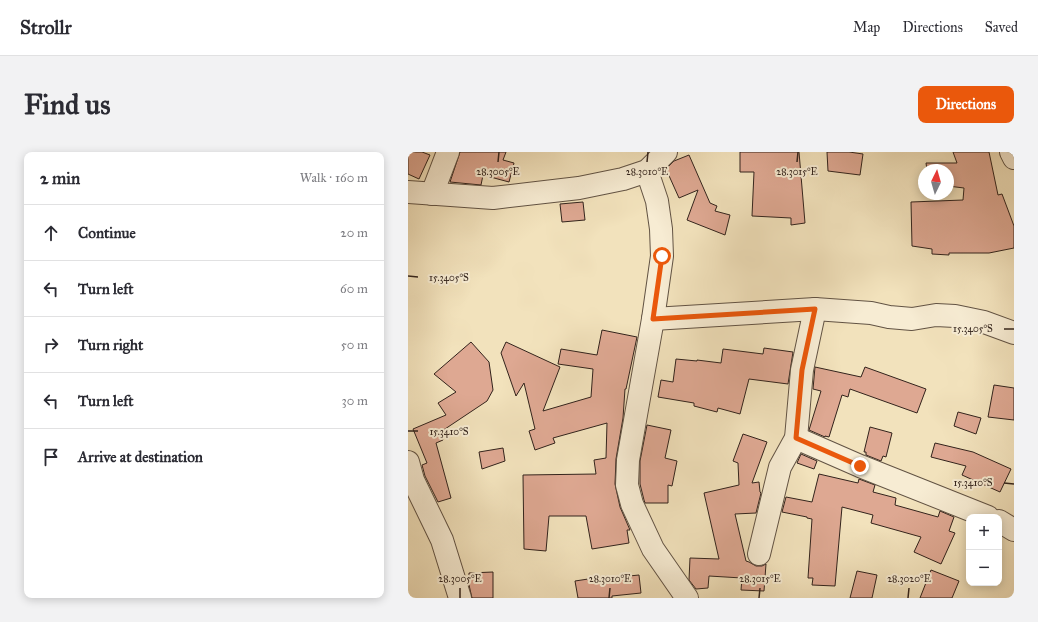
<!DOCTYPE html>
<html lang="en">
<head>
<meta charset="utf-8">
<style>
	body { margin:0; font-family:"IM FELL Great Primer",serif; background:#f2f2f3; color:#2b2b33 }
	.controls { position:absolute; right:12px; bottom:12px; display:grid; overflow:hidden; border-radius:8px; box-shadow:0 2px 10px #0003 }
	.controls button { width:36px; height:36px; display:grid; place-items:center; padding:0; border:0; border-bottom:1px solid #e1e1e2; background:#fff; color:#2b2b33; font:20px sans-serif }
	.compass { position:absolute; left:510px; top:12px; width:36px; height:36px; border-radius:50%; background:#fff; box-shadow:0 2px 10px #0003; rotate:5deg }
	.stop { position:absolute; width:12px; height:12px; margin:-9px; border:3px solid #ea580c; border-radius:50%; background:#fff }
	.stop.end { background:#ea580c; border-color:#fff; box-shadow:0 1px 4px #0008 }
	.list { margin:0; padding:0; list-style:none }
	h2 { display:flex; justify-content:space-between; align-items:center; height:52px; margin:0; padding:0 16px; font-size:17px }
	h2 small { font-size:13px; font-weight:400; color:#7c7c81 }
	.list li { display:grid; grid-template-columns:26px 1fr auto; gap:12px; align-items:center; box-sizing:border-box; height:56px; padding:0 16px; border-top:1px solid #e1e1e2 }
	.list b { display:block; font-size:15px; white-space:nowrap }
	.list em { font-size:13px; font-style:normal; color:#7c7c81 }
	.icon { flex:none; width:22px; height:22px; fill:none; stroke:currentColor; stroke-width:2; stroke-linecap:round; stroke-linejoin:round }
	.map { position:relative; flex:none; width:606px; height:446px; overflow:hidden; border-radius:8px }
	header { display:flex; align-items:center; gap:24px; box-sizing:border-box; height:56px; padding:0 20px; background:#fff; border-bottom:1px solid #e1e1e2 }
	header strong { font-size:19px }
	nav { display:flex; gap:22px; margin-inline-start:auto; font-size:14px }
	.intro { display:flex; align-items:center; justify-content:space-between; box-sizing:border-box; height:96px; padding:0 24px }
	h1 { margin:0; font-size:28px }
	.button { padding:10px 18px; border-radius:8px; background:#ea580c; color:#fff; font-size:14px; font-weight:700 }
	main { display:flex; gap:24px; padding:0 24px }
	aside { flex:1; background:#fff; border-radius:8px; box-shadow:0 2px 10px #0003 }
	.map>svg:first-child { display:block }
</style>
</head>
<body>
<header>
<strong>Strollr</strong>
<nav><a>Map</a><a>Directions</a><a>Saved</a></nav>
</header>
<div class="intro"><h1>Find us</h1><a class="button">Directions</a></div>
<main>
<aside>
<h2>2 min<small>Walk · 160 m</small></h2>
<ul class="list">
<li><svg class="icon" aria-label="ahead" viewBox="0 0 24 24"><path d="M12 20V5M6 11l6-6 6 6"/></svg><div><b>Continue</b></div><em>20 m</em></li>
<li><svg class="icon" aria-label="left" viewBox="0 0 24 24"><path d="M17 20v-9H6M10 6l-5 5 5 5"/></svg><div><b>Turn left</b></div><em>60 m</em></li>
<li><svg class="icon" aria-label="right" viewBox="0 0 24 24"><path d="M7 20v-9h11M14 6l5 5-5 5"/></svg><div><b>Turn right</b></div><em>50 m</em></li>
<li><svg class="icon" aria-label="left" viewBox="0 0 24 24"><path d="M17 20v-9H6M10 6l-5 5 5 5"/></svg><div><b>Turn left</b></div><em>30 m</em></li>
<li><svg class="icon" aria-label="arrive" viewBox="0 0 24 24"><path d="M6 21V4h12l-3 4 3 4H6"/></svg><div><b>Arrive at destination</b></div></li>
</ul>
</aside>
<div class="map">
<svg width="606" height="446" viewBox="0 0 606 446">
	<rect width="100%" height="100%" fill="#f2e2bc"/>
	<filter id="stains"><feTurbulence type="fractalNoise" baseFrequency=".005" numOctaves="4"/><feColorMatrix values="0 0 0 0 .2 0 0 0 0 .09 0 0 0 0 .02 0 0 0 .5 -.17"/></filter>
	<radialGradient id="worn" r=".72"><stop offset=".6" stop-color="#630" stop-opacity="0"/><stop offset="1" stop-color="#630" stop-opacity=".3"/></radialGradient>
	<!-- building -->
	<g fill="#dea892" stroke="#32231c">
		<polygon points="0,0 14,0 22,3 11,27 0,22"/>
		<polygon points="52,0 98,0 95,8 106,11 101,30 75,23 73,33 42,30"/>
		<polygon points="332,0 391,0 397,71 383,73 383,66 344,64 346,20 332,20"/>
		<polygon points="419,0 441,0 455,2 452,23 420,19"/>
		<polygon points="545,0 581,0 590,43 594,42 606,74 606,96 581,101 541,101 541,103 524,102 524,97 504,94 503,50 555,48 556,36 540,34 540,18 519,18 518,11 549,11"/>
		<polygon points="281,3 302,51 309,54 307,59 322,63 317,83 279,68 290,38 271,46 258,17 266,9"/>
		<polygon points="175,50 177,68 154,70 152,52"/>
		<polygon points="194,178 229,185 218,237 217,237 215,266 208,307 207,332 212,355 222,378 219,378 221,391 184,397 178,364 141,364 138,399 116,397 115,323 188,322 186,308 198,306 199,271 145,286 147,291 127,298 121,279 127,277 116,231 108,244 93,201 98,190 152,215 135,259 183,245 185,217 150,212 153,197 189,203"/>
		<polygon points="63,190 81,210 85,238 79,249 31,281 35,288 28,291 43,346 30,350 17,324 14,313 19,311 5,277 38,263 30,251 48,240 26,222"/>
		<polygon points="356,196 385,200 380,232 341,227 332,262 310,256 309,260 286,254 286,251 250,245 253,228 265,230 268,207 289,209 289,208 313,211 315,197 355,202"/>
		<polygon points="407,215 453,225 457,215 518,237 509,261 442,237 440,245 434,243 421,285 417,284 417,285 401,278 413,239 405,237"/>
		<polygon points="586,233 606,236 606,268 580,265"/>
		<polygon points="550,260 573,266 568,282 546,274"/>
		<polygon points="239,273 263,278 257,306 269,309 264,334 260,333 260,351 237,351 236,348 232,332 232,309"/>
		<polygon points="462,275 484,281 478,305 475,304 473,309 458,303 458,300 456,300"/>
		<polygon points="335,282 359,290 344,331 351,330 352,340 353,341 348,361 327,362 338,409 341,410 348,414 354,414 358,412 356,439 333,438 334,426 301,424 300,436 288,437 281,428 282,406 311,407 296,341 331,333 330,311 325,309"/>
		<polygon points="527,291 565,300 603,317 592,340 554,323 558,314 523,305"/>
		<polygon points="95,296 97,309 74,317 71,300"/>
		<polygon points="393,302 409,309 406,317 389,311"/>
		<polygon points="411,322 450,331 451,327 467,333 465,340 488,346 487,353 530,365 532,359 546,365 541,379 547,381 533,412 506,400 513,385 463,371 465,363 434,355 427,434 404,433 405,426 400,426 404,367 399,366 399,365 374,360 378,345 404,350"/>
		<polygon points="523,418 551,429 544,446 512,446"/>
		<polygon points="449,419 469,423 464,446 442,446"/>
		<polygon points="85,420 85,446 64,446 61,433 61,421"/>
		<polygon points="231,423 233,441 204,444 204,446 170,446 167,429 200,424 201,426"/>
	</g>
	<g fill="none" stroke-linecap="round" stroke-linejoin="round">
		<!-- street casing -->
		<g stroke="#625344" stroke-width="24">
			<g id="street">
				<polyline points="603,0 606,6"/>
				<polyline points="239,19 249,49 253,77 254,104 245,167 220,308 219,333 224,352 245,397 279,446"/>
				<polyline points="0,40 85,46 171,36 215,27 239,19 258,0"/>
				<polyline points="24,42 40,0"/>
				<polyline points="245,167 407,157 463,161 481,165 504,167 528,163 547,164 576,170 606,181"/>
				<polyline points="388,286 452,314 580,365"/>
				<polyline points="0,310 5,328 34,388 52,446"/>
				<polyline points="591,369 606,378"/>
				<polyline points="351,402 372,315 388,286 394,218 407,157"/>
			</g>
		</g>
		<!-- street -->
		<use href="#street" stroke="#f7ecd3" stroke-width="22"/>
	</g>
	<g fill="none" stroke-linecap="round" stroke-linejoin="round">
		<!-- route -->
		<polyline stroke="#ea580c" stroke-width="5" points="254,104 245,167 407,157 394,218 388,286 452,314"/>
	</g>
	<!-- ticks -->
	<path fill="none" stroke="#32231c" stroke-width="1.5" d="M 90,10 L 91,0M 239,10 L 240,0M 389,10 L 390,0M 0,124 L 10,125M 596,177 L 606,177M 0,279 L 10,279M 596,331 L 606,332M 52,446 L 52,436M 201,446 L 202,436M 351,446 L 352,436M 500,446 L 501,436"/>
	<g font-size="10" text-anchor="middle" fill="#32231c" stroke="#f7ecd3" stroke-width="4" stroke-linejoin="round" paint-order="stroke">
		<text x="90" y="23">28.3005°E</text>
		<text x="239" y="23">28.3010°E</text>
		<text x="389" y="23">28.3015°E</text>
		<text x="41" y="129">15.3405°S</text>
		<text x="565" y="180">15.3405°S</text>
		<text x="41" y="283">15.3410°S</text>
		<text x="565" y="334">15.3410°S</text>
		<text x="52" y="430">28.3005°E</text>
		<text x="202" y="430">28.3010°E</text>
		<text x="352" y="430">28.3015°E</text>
		<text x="501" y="430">28.3020°E</text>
	</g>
	<rect width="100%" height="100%" filter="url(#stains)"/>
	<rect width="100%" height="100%" fill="url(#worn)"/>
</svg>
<div class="controls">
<button>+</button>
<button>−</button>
</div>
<svg class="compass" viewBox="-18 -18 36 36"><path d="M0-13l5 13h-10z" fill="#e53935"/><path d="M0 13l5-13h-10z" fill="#7c7c81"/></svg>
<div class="stop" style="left:254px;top:104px"></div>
<div class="stop end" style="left:452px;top:314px"></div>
</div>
</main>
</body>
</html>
